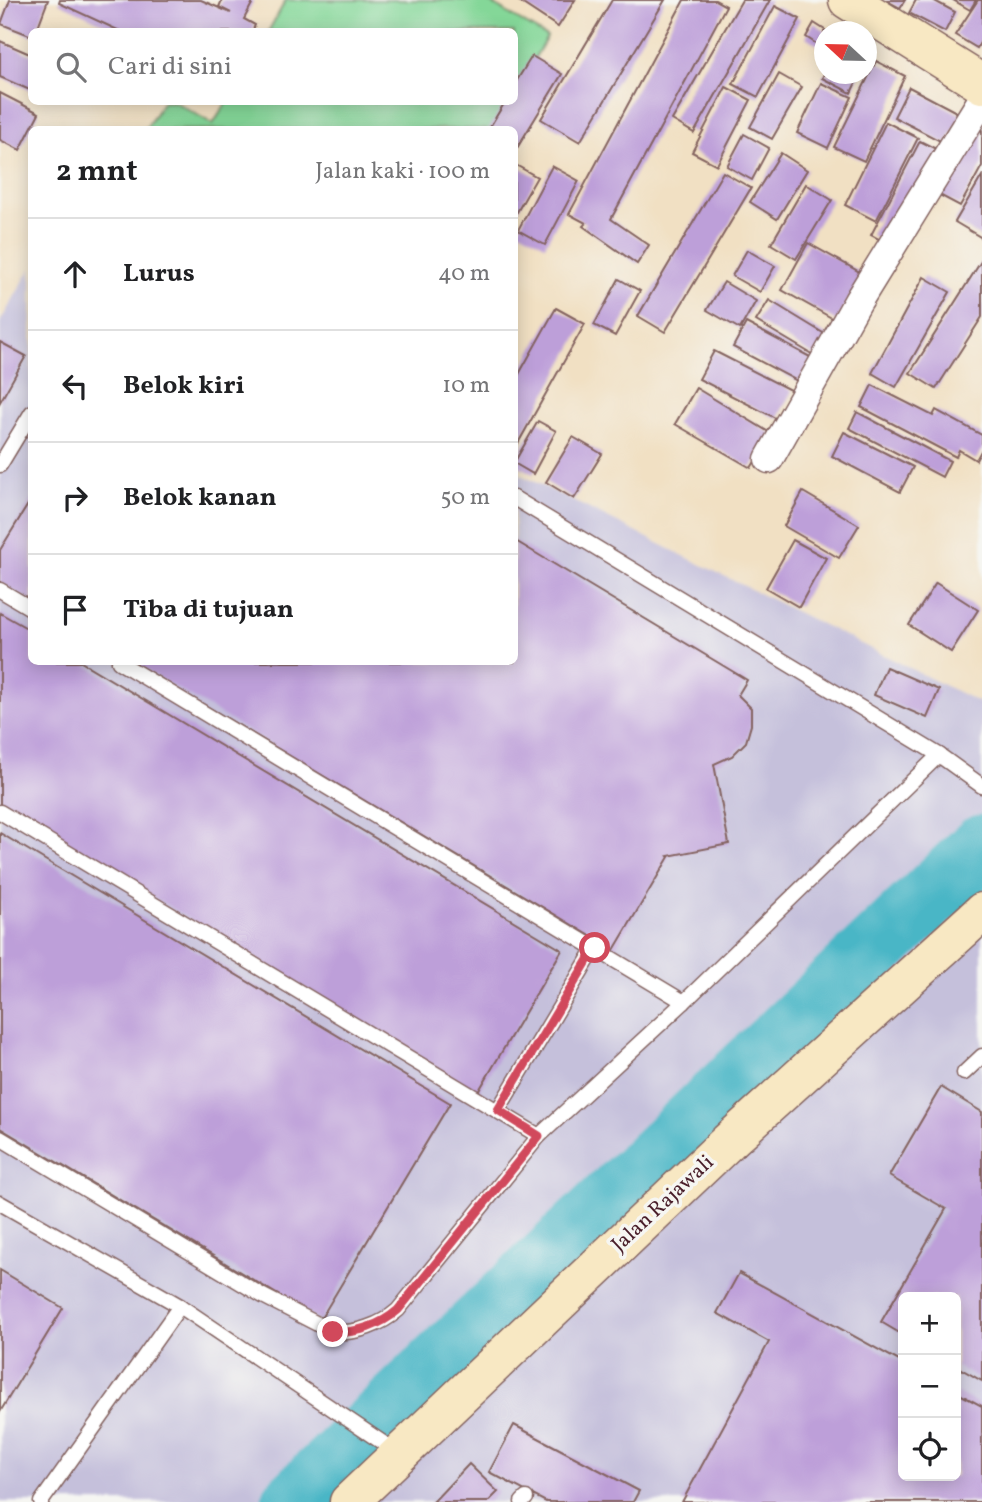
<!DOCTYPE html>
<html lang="id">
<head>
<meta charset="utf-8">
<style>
	body { margin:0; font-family:Vollkorn,serif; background:#f2f2f2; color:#202124 }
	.controls { position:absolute; right:21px; bottom:21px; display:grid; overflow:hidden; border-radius:10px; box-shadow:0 4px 18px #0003 }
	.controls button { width:63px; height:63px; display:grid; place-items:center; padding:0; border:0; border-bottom:2px solid #e0e0e0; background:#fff; color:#202124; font:35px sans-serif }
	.compass { position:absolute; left:814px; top:21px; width:63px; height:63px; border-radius:50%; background:#fff; box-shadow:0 4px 18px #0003; rotate:292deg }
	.stop { position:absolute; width:21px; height:21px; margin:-16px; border:5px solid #d1495b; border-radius:50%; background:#fff }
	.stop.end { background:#d1495b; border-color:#fff; box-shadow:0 2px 7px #0008 }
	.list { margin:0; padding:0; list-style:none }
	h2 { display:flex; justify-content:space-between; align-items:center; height:91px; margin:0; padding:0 28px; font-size:30px }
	h2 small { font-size:23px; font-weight:400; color:#757577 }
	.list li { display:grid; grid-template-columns:46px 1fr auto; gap:21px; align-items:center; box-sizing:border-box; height:112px; padding:0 28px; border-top:2px solid #e0e0e0 }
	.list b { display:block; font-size:26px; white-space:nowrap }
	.list em { font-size:23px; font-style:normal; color:#757577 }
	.icon { flex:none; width:38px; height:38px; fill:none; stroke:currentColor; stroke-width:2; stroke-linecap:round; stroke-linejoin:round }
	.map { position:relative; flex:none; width:982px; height:1502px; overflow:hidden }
	.search { position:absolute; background:#fff; box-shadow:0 4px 18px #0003; left:28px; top:28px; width:490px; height:77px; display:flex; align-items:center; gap:18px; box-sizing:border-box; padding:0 24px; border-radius:10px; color:#757577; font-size:26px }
	.panel { position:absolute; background:#fff; box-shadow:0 4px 18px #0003; left:28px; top:126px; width:490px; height:539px; border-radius:10px }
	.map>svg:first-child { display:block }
</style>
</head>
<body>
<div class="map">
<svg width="982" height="1502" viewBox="0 0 982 1502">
	<rect width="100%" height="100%" fill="#f6f6f2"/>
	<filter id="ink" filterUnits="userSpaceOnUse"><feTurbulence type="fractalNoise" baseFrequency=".0143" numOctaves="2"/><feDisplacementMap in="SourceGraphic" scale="14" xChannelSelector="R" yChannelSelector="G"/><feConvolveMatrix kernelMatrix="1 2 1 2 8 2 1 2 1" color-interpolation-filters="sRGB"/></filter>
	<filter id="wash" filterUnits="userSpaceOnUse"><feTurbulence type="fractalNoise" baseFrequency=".00686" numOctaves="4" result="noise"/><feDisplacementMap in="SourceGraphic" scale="28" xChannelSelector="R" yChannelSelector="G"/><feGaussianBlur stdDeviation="1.57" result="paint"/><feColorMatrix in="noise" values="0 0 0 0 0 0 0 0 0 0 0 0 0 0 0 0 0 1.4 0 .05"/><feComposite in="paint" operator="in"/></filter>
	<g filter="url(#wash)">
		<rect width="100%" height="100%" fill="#f1e0c3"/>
		<!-- industrial -->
		<path fill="#c5c0db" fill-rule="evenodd" d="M 31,268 L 32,662 L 514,662 L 515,472 L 982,704 L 982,1502 L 0,1502 L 0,322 ZM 903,1297 L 956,1297 L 956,1476 L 903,1476 Z"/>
		<!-- green -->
		<g fill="#84d798" stroke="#677b62" stroke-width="2">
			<polygon points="286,0 486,0 547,37 515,91 514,32 268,32"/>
			<polygon points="163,102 175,102 213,124 227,102 508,102 491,129 145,130"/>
		</g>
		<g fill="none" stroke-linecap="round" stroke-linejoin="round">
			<!-- river -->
			<polyline stroke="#4ab6c6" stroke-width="65" points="294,1502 982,847"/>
		</g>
		<g id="blocks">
			<!-- building -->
			<g fill="#bd9fd9">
				<polygon points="10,0 48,0 36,32 32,32 32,36 1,24"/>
				<polygon points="60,0 201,0 231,13 219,7 222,0 254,0 244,19 255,25 252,32 122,32 59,3"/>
				<polygon points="517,0 575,0 558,27"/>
				<polygon points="612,0 665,0 580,142 541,119"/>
				<polygon points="684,0 715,0 726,6 611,219 649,245 637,264 583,226 586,223 569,214"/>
				<polygon points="742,0 770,0 694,133 672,120"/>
				<polygon points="885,0 905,0 900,8"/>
				<polygon points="916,0 933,0 955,12 945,32 909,13"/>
				<polygon points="953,0 976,0 970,10"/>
				<polygon points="978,0 982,0 982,39 977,48 955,35"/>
				<polygon points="775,6 800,19 758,97 733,84"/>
				<polygon points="814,23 828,32 824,32 824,49 806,37"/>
				<polygon points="0,41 32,55 32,91 0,77"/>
				<polygon points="532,56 562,74 517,148 514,147 514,130 488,130 505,102 514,102 514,85"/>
				<polygon points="876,61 905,76 864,161 834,147"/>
				<polygon points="779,74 802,87 772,139 750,127"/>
				<polygon points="824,74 860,74 851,93 822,78"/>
				<polygon points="821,83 852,97 828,148 797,133"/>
				<polygon points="726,87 751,100 717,165 692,152"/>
				<polygon points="909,87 962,115 946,144 894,117"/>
				<polygon points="0,93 39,113 20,150 0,140"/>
				<polygon points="886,122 918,138 876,221 845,205"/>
				<polygon points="969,123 982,130 982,166 960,206 932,191"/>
				<polygon points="744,134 769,148 752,180 727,166"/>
				<polygon points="920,141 940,151 890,245 871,235"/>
				<polygon points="781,153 807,170 777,219 750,202"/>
				<polygon points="514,164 537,177 517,212 514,211"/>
				<polygon points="552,166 579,181 545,245 518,230"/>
				<polygon points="723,172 751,188 665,332 638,316"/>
				<polygon points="982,176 982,238 955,222"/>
				<polygon points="806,184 832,200 796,259 771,244"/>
				<polygon points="808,243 863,274 837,321 782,290"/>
				<polygon points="747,250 775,266 760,292 732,276"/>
				<polygon points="982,260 982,317 936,389 910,373"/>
				<polygon points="924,277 950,292 896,387 872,373"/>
				<polygon points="619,279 640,291 615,336 594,325"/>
				<polygon points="724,282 756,301 740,329 707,310"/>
				<polygon points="769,300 828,336 815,356 756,321"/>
				<polygon points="556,308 585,324 517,445 514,443 514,383"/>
				<polygon points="746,323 812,358 799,382 733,347"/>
				<polygon points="0,342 26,356 0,402"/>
				<polygon points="714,351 792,391 777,419 699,379"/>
				<polygon points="872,385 933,416 936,410 982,435 982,449 976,460 959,450 956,457 861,407"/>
				<polygon points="696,388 772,434 751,468 675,424"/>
				<polygon points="857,412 950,461 942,477 849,428"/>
				<polygon points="538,421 556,431 533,474 514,463"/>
				<polygon points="844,432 913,467 900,492 832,456"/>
				<polygon points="573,437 602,454 574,499 546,482"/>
				<polygon points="803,492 859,525 839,558 784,526"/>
				<polygon points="32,498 32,601 0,582 0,550"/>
				<polygon points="514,540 747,680 738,695 751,708 751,725 746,742 732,756 714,764 729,844 668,856 669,857 614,950 133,662 514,662"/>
				<polygon points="793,540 826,558 799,607 766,588"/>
				<polygon points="936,583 978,610 951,652 909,625"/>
				<polygon points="0,613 32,631 32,662 81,662 562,950 478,1092 0,805"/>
				<polygon points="886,667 939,690 927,718 874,695"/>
				<polygon points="0,833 450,1103 320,1320 0,1128"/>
				<polygon points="941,1087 982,1112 982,1381 956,1366 956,1297 903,1297 903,1335 881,1322 946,1209 889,1176"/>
				<polygon points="0,1270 63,1308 0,1412"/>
				<polygon points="739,1273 903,1363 903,1476 956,1476 956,1392 982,1406 982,1502 682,1502 769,1342 717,1313"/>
				<polygon points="514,1425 639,1491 633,1502 546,1502 489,1472"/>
				<polygon points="469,1464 498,1492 488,1502 433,1502"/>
			</g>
		</g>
	</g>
	<g filter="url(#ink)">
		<use href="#blocks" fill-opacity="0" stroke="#846360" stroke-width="2"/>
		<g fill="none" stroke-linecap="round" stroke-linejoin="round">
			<!-- lane casing -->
			<g stroke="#846360" stroke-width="17">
				<g id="lane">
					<polyline points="0,465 32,412"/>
					<polyline points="514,498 939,755 982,786"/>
					<polyline points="0,590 32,609"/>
					<polyline points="119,662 684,1002"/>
					<polyline points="0,812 539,1136"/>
					<polyline points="964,1073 982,1056"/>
					<polyline points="498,1110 595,948"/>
					<path d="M 0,1138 L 263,1296 L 333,1332 C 356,1334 381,1325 398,1310 L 539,1136 L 684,1002 L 939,755"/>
					<polyline points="0,1203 180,1306 398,1453"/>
					<polyline points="41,1502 180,1306"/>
					<polyline points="522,1502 526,1498"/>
				</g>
			</g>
			<!-- street casing -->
			<g stroke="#846360" stroke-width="31">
				<polyline id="street" points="769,459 858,301 982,100"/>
			</g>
			<!-- secondary casing -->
			<g stroke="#846360" stroke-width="41">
				<g id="secondary">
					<polyline points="848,0 982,84"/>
					<polyline points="349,1502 728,1142 982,912"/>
				</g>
			</g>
			<!-- lane -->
			<use href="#lane" stroke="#fff" stroke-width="14"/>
			<!-- street -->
			<use href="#street" stroke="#fff" stroke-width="28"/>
			<!-- secondary -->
			<use href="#secondary" stroke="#f8e8c3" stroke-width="38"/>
		</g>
	</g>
	<g fill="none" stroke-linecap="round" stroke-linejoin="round" filter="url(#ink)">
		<!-- route -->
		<path stroke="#d1495b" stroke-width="9" d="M 333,1332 C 356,1334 381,1325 398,1310 L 539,1136 L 498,1110 L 595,948"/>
	</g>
	<g text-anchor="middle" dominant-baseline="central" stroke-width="7" stroke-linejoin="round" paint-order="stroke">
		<!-- street labels -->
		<g font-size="21" fill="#4a1f2b" stroke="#f6f6f2">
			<text transform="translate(663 1204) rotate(-43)">Jalan Rajawali</text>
		</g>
	</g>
</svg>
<div class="controls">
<button>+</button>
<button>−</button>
<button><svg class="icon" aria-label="locate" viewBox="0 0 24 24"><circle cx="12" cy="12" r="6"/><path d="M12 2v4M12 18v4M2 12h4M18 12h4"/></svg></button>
</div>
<svg class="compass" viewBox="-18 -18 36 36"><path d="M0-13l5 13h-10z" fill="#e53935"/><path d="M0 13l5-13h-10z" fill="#757577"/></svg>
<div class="stop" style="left:595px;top:948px"></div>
<div class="stop end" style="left:333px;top:1332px"></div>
<div class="search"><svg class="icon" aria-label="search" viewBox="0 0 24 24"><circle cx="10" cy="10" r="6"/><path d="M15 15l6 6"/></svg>Cari di sini</div>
<section class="panel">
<h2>2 mnt<small>Jalan kaki · 100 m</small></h2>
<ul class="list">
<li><svg class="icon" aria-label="ahead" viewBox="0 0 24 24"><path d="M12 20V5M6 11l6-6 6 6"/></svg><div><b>Lurus</b></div><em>40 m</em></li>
<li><svg class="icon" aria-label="left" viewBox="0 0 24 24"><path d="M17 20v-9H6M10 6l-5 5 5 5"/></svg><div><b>Belok kiri</b></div><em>10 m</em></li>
<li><svg class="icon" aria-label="right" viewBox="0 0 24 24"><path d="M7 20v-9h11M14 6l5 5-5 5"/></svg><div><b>Belok kanan</b></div><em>50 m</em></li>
<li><svg class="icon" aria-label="arrive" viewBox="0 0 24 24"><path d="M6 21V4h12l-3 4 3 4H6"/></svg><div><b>Tiba di tujuan</b></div></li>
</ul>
</section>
</div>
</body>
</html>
